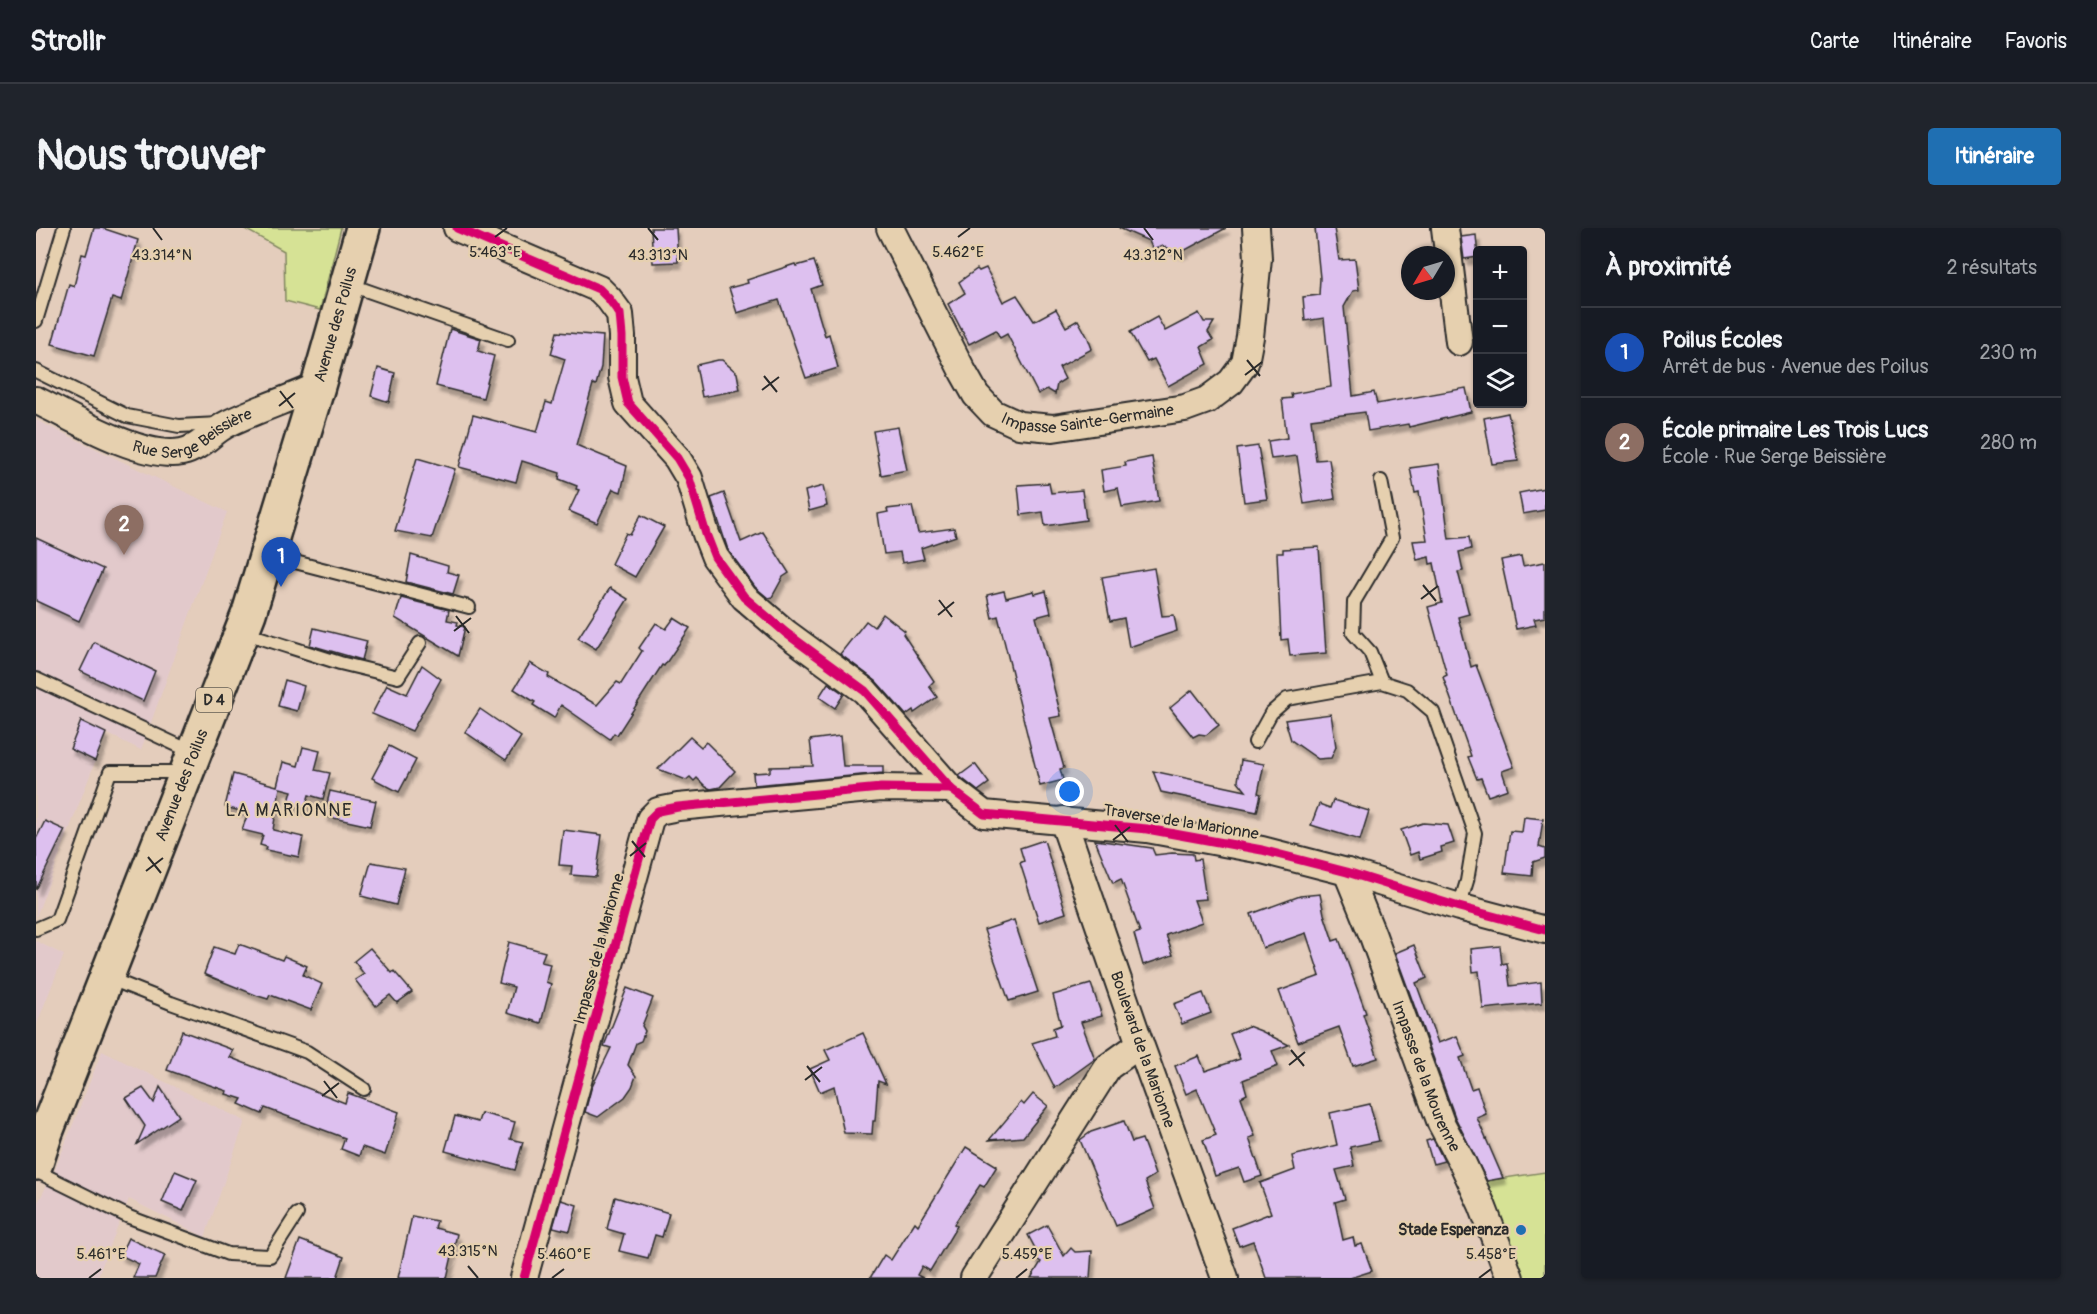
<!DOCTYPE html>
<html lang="fr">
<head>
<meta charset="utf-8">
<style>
	body { margin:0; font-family:Pangolin,sans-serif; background:#20242c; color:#f1f3f6 }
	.controls { position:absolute; right:18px; top:18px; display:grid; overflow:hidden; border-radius:6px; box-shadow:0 2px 4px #0004 }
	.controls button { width:54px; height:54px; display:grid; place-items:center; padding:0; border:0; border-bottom:2px solid #363941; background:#171b24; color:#f1f3f6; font:30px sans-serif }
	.compass { position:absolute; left:1365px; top:18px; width:54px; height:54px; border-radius:50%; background:#171b24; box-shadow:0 2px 4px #0004; rotate:232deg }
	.you { position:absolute; left:1034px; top:564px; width:21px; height:21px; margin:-15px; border:4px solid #fff; border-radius:50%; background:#1a73e8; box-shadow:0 0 0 9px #1a73e833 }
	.badge { display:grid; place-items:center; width:39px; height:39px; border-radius:50%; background:#1f6fb2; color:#fff; font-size:20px; font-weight:700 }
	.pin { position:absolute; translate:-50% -50px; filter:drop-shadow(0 2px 3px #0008) }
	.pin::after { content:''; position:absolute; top:32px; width:21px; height:18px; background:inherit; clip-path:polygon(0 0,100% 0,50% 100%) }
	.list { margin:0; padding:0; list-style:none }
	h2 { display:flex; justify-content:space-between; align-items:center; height:78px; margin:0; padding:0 24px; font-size:26px }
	h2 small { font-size:20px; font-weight:400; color:#9ea1a6 }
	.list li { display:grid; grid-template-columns:39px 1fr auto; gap:18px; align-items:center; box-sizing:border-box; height:90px; padding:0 24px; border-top:2px solid #363941 }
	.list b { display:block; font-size:22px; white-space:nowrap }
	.list p { margin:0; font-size:20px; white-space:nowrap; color:#9ea1a6 }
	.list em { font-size:20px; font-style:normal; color:#9ea1a6 }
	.icon { flex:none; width:33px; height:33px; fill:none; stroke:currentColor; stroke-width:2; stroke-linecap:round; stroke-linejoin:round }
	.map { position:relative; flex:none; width:1509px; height:1050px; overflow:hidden; border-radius:6px }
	header { display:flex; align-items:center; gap:36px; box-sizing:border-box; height:84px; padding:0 30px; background:#171b24; border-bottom:2px solid #363941 }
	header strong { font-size:28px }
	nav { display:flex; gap:33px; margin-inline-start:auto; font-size:21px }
	.intro { display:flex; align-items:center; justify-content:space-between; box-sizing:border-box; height:144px; padding:0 36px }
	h1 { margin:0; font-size:42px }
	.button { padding:15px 27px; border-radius:6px; background:#1f6fb2; color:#fff; font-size:21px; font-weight:700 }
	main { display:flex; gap:36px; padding:0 36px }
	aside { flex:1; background:#171b24; border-radius:6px; box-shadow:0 2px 4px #0004 }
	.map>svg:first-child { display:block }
</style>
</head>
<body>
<header>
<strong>Strollr</strong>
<nav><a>Carte</a><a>Itinéraire</a><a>Favoris</a></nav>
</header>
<div class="intro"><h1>Nous trouver</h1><a class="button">Itinéraire</a></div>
<main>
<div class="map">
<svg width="1509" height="1050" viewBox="0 0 1509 1050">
	<defs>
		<filter id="shadow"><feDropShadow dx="3.5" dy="6" stdDeviation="1.5" flood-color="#0004"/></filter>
	</defs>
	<rect width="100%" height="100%" fill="#e4cdbc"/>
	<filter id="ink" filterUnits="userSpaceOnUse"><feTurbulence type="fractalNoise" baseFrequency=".0167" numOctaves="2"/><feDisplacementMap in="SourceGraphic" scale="12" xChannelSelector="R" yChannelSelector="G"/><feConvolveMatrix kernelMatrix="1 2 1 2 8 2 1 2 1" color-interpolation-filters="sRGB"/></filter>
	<g filter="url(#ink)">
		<!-- built -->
		<g fill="#e2c9cb">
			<polygon points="0,192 191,284 105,522 70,505 0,689"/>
			<polygon points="0,713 28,727 0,798"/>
			<polygon points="66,823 209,893 169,1009 93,971 61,1050 0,1050 0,978 18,944"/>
		</g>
		<!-- park -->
		<g fill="#d6e295" stroke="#808660" stroke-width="1.5">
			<polygon points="207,0 305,0 284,82 249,73 248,23"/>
			<polygon points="1509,944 1509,1050 1479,1050 1442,954"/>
		</g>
		<!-- building -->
		<g fill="#ddc0ef" stroke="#2b2b2b" stroke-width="1.5" filter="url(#shadow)">
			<polygon points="58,0 66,0 102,12 85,73 76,70 58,128 16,116 33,56 38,58 46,26 50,27"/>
			<polygon points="615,0 640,0 642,34 617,35"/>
			<polygon points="1083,0 1190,0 1144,25 1126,18 1117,22 1113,13"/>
			<polygon points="1279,0 1298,0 1303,32 1319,31 1323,62 1317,63 1308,79 1317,168 1338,164 1341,176 1430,160 1435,184 1373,199 1372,196 1332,203 1329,184 1275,191 1280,232 1293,231 1299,271 1268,276 1261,228 1235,231 1232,213 1251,210 1246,171 1256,170 1255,166 1295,159 1288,90 1269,93 1267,69 1283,67 1284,50"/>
			<polygon points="1440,7 1442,29 1428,31 1425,9"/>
			<polygon points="778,33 786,57 775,61 789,108 793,106 802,140 770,150 743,72 701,85 693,60 712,55 711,52 759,36 760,38"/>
			<polygon points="950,40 967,74 981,67 998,93 1020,81 1030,99 1042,92 1052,110 1056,121 1023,139 1029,151 1021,156 1019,166 1011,161 1002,166 971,106 964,110 960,102 933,116 912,76 929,65 923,54 941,41 943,43"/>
			<polygon points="1163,85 1168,94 1178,94 1172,104 1177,112 1165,119 1172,136 1132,158 1118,131 1111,134 1094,104 1121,89 1129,103"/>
			<polygon points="414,101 445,111 442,123 458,128 447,170 400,158"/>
			<polygon points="521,104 567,108 565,139 560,157 557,156 540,217 591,238 585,264 577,261 561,295 533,283 543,262 540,261 541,258 523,251 524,245 486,233 480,254 423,239 437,187 501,204 510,174 516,176 529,131 515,126"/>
			<polygon points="682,132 686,132 701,145 704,162 666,169 660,137"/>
			<polygon points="342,140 359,145 353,174 335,168"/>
			<polygon points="1472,185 1482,233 1456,236 1448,190"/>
			<polygon points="862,199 871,242 845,247 837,203"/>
			<polygon points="1222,218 1231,271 1208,274 1201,221"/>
			<polygon points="1116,229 1123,273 1086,279 1082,260 1068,263 1065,242 1090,238 1089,234"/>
			<polygon points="381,230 419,241 396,310 359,303"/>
			<polygon points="1403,236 1413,311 1433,309 1435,321 1423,324 1427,343 1422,344 1433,386 1422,389 1435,439 1440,437 1478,539 1466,543 1472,561 1452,568 1445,550 1441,551 1432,529 1435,528 1407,449 1411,447 1392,379 1406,375 1398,335 1394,336 1393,329 1381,332 1377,313 1391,312 1383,264 1379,265 1374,240"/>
			<polygon points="1013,255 1015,265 1046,262 1050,292 1009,298 1007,284 985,287 982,257"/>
			<polygon points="787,258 791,278 773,283 769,263"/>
			<polygon points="1509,260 1509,282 1487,286 1483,265"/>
			<polygon points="688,265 705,314 727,304 753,345 747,349 736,369 732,370 719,359 692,322 675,270"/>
			<polygon points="876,278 882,305 918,300 920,308 885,320 888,331 866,335 864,324 848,326 842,286 852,284 851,281"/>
			<polygon points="605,287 628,299 599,349 575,336 590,305 594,307"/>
			<polygon points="0,310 67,341 43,393 0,373"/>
			<polygon points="1283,319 1290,425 1254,428 1252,411 1245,412 1241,325 1247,325 1247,321"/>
			<polygon points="375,327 412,338 411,344 423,347 417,366 370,354"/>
			<polygon points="1485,328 1487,338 1509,334 1509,389 1498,391 1500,397 1480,401 1465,332"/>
			<polygon points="1118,340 1126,388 1138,387 1141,403 1093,419 1088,390 1074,393 1066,349"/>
			<polygon points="574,360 592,371 560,421 542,410"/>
			<polygon points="968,363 970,370 998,363 999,366 1010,363 1015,385 1000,389 1025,488 1014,490 1028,540 1024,541 1027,552 1004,558 962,388 956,390 951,367"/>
			<polygon points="365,370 413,382 411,392 422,394 421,397 429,399 422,428 359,390"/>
			<polygon points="847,386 869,403 867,406 898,453 893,458 901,469 878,485 877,482 870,487 840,453 804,426 830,393 838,399"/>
			<polygon points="638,390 654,400 628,438 626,437 581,507 578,505 574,511 525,477 518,490 497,477 499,474 478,461 494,435 513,446 512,449 561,477 581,454 585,456 606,423 603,420 620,395 630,401"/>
			<polygon points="278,400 331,413 326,432 274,417"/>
			<polygon points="58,414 119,443 107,473 44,443"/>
			<polygon points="386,437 405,451 376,503 336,486 351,457 371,466"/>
			<polygon points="249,452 268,458 261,483 242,478"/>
			<polygon points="792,455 808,466 799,480 783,469"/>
			<polygon points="1156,462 1183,497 1170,507 1163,506 1157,509 1134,480"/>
			<polygon points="444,481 485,509 470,532 429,504"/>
			<polygon points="1295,486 1300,519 1295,530 1282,531 1255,512 1249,492"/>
			<polygon points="45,493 70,505 59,533 34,521"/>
			<polygon points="804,508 807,538 847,538 847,545 718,557 717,545 734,544 734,539 777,538 774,512"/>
			<polygon points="654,509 665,519 670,514 699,543 684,559 675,561 670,559 661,550 658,553 654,549 650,552 622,541"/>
			<polygon points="353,518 380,532 363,564 336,550"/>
			<polygon points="267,519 284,523 279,542 294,545 287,571 273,567 269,581 252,577 256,563 244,560 237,602 267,609 263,629 230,622 231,619 224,617 227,607 206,602 212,585 189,579 197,546 241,558 247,534 262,538"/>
			<polygon points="1205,532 1228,536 1222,565 1225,566 1221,584 1125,564 1117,543 1210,563 1202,553"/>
			<polygon points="939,536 953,555 942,563 923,548"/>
			<polygon points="294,563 340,573 334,598 288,588"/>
			<polygon points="1297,572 1333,583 1324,612 1275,597 1283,576 1294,580"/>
			<polygon points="1488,589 1507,591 1503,619 1509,621 1509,630 1497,634 1496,648 1468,645 1474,603 1486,604"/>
			<polygon points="9,593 29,602 0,662 0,611"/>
			<polygon points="1387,595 1412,597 1418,615 1405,619 1406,624 1384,631 1382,624 1374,627 1365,602"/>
			<polygon points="527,602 566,607 560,649 535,647 536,638 523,637"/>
			<polygon points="1008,612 1030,685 1003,694 984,635 988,633 984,620"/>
			<polygon points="1059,612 1116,620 1119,627 1136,625 1157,626 1158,632 1164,631 1170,671 1158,672 1166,694 1130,707 1137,727 1107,737 1098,706 1104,704 1085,651 1077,655"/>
			<polygon points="335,634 369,640 360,677 325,668"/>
			<polygon points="1284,666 1288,686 1297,713 1303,711 1330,785 1327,786 1342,830 1317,838 1303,799 1262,814 1243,763 1284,748 1270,705 1227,720 1215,686 1264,668"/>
			<polygon points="978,692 1002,764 973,773 948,702"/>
			<polygon points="473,714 509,724 505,734 514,736 510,754 515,756 505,795 471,785 478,759 463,755"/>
			<polygon points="203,716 246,732 248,728 271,738 267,747 286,756 275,782 234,767 232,771 222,768 168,746 178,719 199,726"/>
			<polygon points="1378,717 1391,750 1380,755 1402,815 1421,808 1429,828 1424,830 1435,861 1441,859 1450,886 1441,890 1467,950 1451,953 1419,889 1359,725"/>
			<polygon points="1464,718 1466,736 1471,735 1474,758 1505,754 1506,775 1447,781 1443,743 1437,744 1435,721"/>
			<polygon points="334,720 356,745 358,743 376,764 361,775 354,767 340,778 319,752 328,746 318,733"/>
			<polygon points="1055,756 1066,788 1045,794 1059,831 1019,860 996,815 1019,808 1017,800 1025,797 1017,767"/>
			<polygon points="591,760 617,770 606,798 609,803 605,813 600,815 592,837 600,848 596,859 589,869 562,889 549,884 555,861 575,820 568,818"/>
			<polygon points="1167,765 1175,785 1146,796 1138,776"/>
			<polygon points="1212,798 1225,803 1253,817 1236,823 1242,838 1207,852 1211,866 1205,869 1219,908 1213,910 1226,948 1208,954 1203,940 1179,948 1167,912 1180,907 1161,861 1150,866 1139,838 1163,828 1169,843 1204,831 1194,806"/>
			<polygon points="146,803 197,822 193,829 309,875 312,865 363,884 349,927 326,919 323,928 305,921 309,910 229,880 226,886 203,876 206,871 190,866 191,863 131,842"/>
			<polygon points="827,805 850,856 842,853 839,893 837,893 836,906 808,905 798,858 784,864 774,841 794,832 789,822"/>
			<polygon points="124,859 143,888 101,916 109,898 90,870 107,860 118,875"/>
			<polygon points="997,866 1012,878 987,909 953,912 985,874 988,877"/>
			<polygon points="1334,876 1343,913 1314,919 1318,938 1300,942 1309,971 1299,974 1307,1012 1317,1009 1319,1018 1326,1016 1336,1043 1314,1050 1230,1050 1217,1013 1203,1018 1196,1000 1235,985 1224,955 1259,942 1256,928 1301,917 1294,885"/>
			<polygon points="445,885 479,894 474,911 487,914 479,942 409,923 419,888 442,894"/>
			<polygon points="1088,893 1096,914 1106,911 1112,927 1119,947 1109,953 1119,981 1080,998 1044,912 1055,904"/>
			<polygon points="1397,911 1408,933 1397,936 1390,913"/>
			<polygon points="930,919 961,938 948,959 944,957 918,996 921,998 894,1043 886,1038 881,1047 887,1050 834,1050 848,1027 855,1032 879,994 882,997"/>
			<polygon points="139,943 161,952 147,983 126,974"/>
			<polygon points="579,969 633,985 626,1009 619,1007 612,1030 583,1023 588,1006 571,1001"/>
			<polygon points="525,972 541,977 534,1003 517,999"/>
			<polygon points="376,988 401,993 399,1000 421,1006 411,1050 362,1050"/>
			<polygon points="1011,997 1028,1028 1035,1020 1039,1024 1056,1023 1054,1050 995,1050 1005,1034 996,1028 1000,1022 992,1007"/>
			<polygon points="92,1010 129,1027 119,1050 97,1050 103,1036 84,1027"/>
			<polygon points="264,1012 308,1029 301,1050 250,1050"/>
		</g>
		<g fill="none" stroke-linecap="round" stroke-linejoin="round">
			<!-- lane casing -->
			<g stroke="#2b2b2b" stroke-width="16">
				<g id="lane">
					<polyline points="312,56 472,112"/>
					<polyline points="0,93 28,0"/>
					<polyline points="0,143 91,188 143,198 183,196"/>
					<polyline points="1345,253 1356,310 1318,374 1317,405 1334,424 1346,454"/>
					<polyline points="232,327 433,379"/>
					<polyline points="206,404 304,435 362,449 384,415"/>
					<polyline points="0,451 156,524"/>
					<polyline points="1219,514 1235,485 1251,471 1346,454 1371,462 1397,484 1439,605 1431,653 1423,679"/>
					<polyline points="0,701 21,692 74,544 149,544"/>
					<polyline points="72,750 135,775 271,824 328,861"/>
					<polyline points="0,943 93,989 192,1026 234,1028 261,986"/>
				</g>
			</g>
			<!-- street casing -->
			<g stroke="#2b2b2b" stroke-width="30">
				<g id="street">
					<polyline points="421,0 563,61 573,71 584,86 586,108 586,149 592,175 641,230 653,250 670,306 679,329 708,369 750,405 829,463 915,561 948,586 1111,601 1226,622 1311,644 1423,679 1509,702"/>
					<path id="s1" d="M 854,0 L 927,144 L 940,167 L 957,185 L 983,197 L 1017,200 L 1149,180 L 1171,172 L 1195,154 L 1209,135 L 1214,109 L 1222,30 L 1220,0"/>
					<polyline points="1409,0 1423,114"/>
					<path id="s2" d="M 0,172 C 36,190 106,232 146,224 C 165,220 176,203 193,195 C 222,181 253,171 282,158"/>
					<path id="s3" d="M 1027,592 L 1104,816 L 1189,1050"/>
					<path id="s4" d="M 1311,644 L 1337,708 L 1405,895 L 1426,934 L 1446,977 L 1474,1050"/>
					<polyline points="488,1050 614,591 622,583 642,579 845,560 915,561"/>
					<polyline points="938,1050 1072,839 1104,816"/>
				</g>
			</g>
			<!-- primary casing -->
			<g stroke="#2b2b2b" stroke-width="38">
				<g id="primary">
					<path id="s5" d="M 0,935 L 10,904 L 213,385 L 282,158 L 327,0"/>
				</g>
			</g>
			<!-- lane -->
			<use href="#lane" stroke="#e6d0af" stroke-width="12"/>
			<!-- street -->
			<use href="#street" stroke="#e6d0af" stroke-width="26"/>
			<!-- primary -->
			<use href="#primary" stroke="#e6d0af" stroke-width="33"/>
			<!-- cycleway casing -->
			<g stroke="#e6d0af" stroke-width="13">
				<g id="cycleway">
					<polyline points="421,0 563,61 573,71 584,86 586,108 586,149 592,175 641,230 653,250 670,306 679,329 708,369 750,405 829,463 915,561 948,586 1111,601 1226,622 1311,644 1423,679 1509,702"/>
					<polyline points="488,1050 614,591 622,583 642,579 845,560 915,561"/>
				</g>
			</g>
			<!-- cycleway -->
			<use href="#cycleway" stroke="#d6006c" stroke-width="9"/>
		</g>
	</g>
	<!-- ticks -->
	<path fill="none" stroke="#2b2b2b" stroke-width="2" d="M 117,0 L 126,12M 612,0 L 622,12M 1108,0 L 1117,12M 459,9 L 471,0M 922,9 L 934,0M 1211,132 L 1224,148M 1209,147 L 1226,134M 728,148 L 741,164M 726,162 L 743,149M 244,163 L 257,180M 243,178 L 259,165M 1387,357 L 1400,373M 1385,371 L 1402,358M 903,372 L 916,389M 902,387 L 918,374M 420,388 L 433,405M 418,403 L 435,390M 1079,597 L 1092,614M 1077,612 L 1094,599M 596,613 L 609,629M 594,628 L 610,615M 112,629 L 125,645M 110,643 L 127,630M 1255,822 L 1268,838M 1253,837 L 1269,824M 771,838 L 784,854M 769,852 L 786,839M 288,853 L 301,870M 286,868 L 303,855M 432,1038 L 442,1050M 53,1050 L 65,1041M 516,1050 L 528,1041M 980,1050 L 991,1041M 1443,1050 L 1455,1041"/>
	<!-- markers -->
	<circle fill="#1f6fb2" stroke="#e6d0af" stroke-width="2" cx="1485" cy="1002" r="6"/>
	<g text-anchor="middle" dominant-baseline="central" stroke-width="4.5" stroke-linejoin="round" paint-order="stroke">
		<!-- shield labels -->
		<rect fill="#e6d0af" stroke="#635c53" stroke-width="1.5" x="160" y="460" width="36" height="24" rx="4.5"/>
		<g font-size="15" font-weight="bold" fill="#2b2b2b">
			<text x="178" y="472">D 4</text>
		</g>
		<!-- street labels -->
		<g font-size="16" fill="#2b2b2b" stroke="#e6d0af">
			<text stroke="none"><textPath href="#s5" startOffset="891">Avenue des Poilus</textPath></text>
			<text stroke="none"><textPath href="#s1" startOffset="310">Impasse Sainte-Germaine</textPath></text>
			<text stroke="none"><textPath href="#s2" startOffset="172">Rue Serge Beissière</textPath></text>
			<text stroke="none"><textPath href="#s5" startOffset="405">Avenue des Poilus</textPath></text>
			<text transform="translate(1145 594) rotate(9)">Traverse de la Marionne</text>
			<text transform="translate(563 721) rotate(-75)">Impasse de la Marionne</text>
			<text stroke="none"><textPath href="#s3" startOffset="243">Boulevard de la Marionne</textPath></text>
			<text stroke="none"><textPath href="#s4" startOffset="219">Impasse de la Mourenne</textPath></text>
		</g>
		<!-- poi labels -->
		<g font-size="16" font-weight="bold" fill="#2b2b2b" stroke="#e6d0af" text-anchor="end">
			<text x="1473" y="1002">Stade Esperanza</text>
		</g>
		<!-- neighbourhood labels -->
		<g font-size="18" letter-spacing="1.5" fill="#2b2b2b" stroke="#e6d0af">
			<text x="253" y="582">LA MARIONNE</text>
		</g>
	</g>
	<g font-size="15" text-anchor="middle" fill="#2b2b2b" stroke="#e6d0af" stroke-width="4.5" stroke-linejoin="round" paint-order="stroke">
		<text x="459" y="29">5.463°E</text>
		<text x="922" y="29">5.462°E</text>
		<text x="126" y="32">43.314°N</text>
		<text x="622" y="32">43.313°N</text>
		<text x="1117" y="32">43.312°N</text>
		<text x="432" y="1028">43.315°N</text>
		<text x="65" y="1031">5.461°E</text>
		<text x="528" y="1031">5.460°E</text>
		<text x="991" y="1031">5.459°E</text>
		<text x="1455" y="1031">5.458°E</text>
	</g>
</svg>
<div class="controls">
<button>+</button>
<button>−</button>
<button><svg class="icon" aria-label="layers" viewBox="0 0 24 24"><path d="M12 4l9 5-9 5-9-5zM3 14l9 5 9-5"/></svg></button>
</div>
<svg class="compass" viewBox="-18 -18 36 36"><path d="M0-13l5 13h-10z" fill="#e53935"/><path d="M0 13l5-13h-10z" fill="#9ea1a6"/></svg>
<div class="you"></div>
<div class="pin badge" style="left:245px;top:359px;background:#1a4fb4">1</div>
<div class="pin badge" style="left:88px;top:327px;background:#8d6e63">2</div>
</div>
<aside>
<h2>À proximité<small>2 résultats</small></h2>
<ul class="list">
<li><span class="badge" style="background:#1a4fb4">1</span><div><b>Poilus Écoles</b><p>Arrêt de bus · Avenue des Poilus</p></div><em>230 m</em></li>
<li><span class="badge" style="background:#8d6e63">2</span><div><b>École primaire Les Trois Lucs</b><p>École · Rue Serge Beissière</p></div><em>280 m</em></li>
</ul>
</aside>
</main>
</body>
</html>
